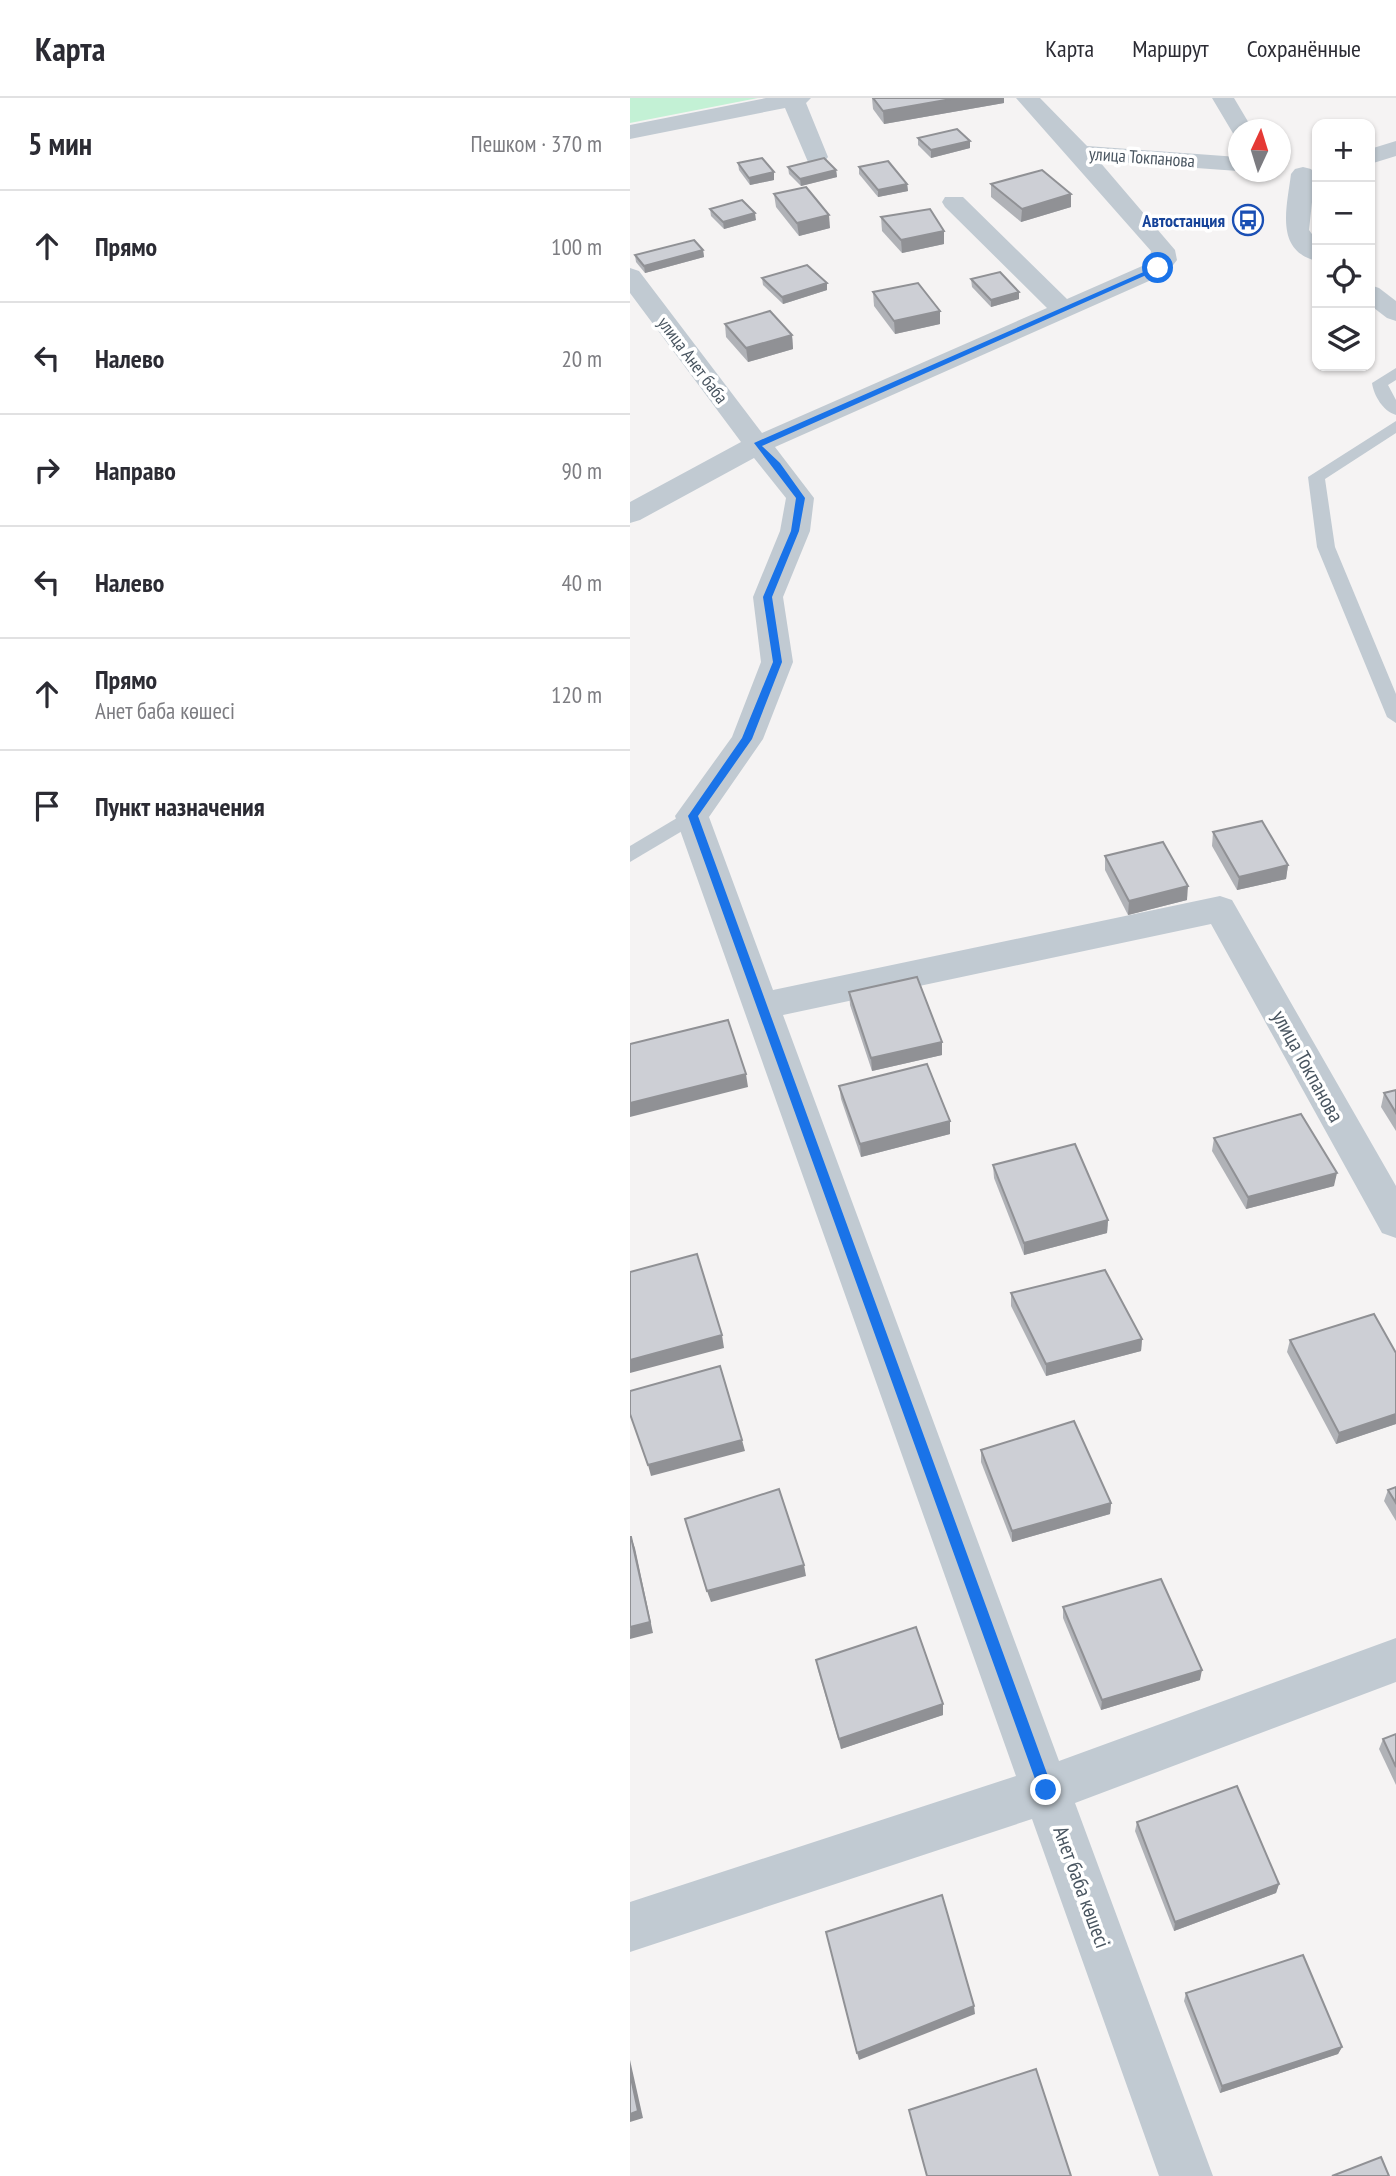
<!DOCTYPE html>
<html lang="ru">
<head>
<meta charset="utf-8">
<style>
	body { margin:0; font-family:"PT Sans Narrow",sans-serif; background:#f7f7f7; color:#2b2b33 }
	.controls { position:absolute; right:21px; top:21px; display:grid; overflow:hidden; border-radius:14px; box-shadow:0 2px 5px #0004 }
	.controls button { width:63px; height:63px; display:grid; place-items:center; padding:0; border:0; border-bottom:2px solid #e1e1e2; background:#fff; color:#2b2b33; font:35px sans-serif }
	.compass { position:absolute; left:598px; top:21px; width:63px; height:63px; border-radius:50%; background:#fff; box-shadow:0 2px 5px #0004; rotate:4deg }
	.stop { position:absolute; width:21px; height:21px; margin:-16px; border:5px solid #1a73e8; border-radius:50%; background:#fff }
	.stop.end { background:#1a73e8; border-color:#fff; box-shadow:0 2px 7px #0008 }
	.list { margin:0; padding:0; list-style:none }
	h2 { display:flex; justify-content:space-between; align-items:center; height:91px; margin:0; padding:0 28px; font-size:30px }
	h2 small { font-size:23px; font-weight:400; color:#7c7c81 }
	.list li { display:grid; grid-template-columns:46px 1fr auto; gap:21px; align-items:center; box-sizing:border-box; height:112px; padding:0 28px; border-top:2px solid #e1e1e2 }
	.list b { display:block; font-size:26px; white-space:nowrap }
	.list p { margin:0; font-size:23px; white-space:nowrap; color:#7c7c81 }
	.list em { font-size:23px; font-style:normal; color:#7c7c81 }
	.icon { flex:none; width:38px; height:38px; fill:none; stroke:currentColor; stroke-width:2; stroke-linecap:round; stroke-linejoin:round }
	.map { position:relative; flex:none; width:766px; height:2078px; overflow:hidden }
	header { display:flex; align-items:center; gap:42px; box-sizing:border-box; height:98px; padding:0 35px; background:#fff; border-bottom:2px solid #e1e1e2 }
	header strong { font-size:33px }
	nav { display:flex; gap:38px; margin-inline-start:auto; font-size:24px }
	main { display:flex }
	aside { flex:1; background:#fff }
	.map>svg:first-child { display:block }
</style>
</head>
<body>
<header>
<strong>Карта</strong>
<nav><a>Карта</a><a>Маршрут</a><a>Сохранённые</a></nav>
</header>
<main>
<aside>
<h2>5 мин<small>Пешком · 370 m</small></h2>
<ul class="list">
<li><svg class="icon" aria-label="ahead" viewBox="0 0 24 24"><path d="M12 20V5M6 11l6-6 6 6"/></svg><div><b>Прямо</b></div><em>100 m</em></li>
<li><svg class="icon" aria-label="left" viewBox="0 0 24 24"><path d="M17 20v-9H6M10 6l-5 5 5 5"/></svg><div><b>Налево</b></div><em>20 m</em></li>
<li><svg class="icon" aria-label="right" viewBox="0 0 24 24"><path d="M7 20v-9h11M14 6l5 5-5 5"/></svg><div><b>Направо</b></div><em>90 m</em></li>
<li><svg class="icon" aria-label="left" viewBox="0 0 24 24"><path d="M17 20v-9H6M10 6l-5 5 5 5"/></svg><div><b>Налево</b></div><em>40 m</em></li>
<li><svg class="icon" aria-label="ahead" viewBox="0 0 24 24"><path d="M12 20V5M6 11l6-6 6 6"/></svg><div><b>Прямо</b><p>Анет баба көшесі</p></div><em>120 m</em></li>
<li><svg class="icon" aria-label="arrive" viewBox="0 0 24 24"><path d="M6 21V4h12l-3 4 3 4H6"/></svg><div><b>Пункт назначения</b></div></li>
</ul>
</aside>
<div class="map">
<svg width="766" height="2078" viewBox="0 0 766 2078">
	<rect width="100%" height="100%" fill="#f5f3f3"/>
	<!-- green -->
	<polygon fill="#c3f1d5" points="0,0 128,0 0,25"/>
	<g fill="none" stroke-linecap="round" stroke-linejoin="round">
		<!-- service -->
		<g fill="#c1cad2" fill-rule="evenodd">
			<path d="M 766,270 L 766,282 L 758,287 L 766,302 L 766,317 C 753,313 744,298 742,285 Z"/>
			<polygon points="766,323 766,335 695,381 705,449 766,596 766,625 757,619 687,449 678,379"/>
			<polygon points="62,711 72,718 69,723 0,764 0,748"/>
		</g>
		<!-- minor -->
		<g fill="#c1cad2" fill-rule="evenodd">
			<polygon points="136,0 181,0 176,5 198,59 194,64 178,64 155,10 0,41 0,27"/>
			<polygon points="386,0 410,0 457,48 608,59 608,73 469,63 545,152 547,162 537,175 145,349 184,400 180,433 153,499 163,564 133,641 79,719 143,892 590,798 602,802 766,1088 766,1140 752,1135 581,826 153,917 429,1663 766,1540 766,1584 445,1705 583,2078 529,2078 402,1721 0,1854 0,1804 386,1678 45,718 102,639 131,564 123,499 150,433 156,400 124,360 10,422 0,425 0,404 111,344 0,195 0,170 9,173 132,335 417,210 315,109 312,104 315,99 333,99 437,201 519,165 521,153"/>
			<polygon points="582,0 604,0 623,32 608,32 608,38 604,37"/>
			<polygon points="766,43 766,58 740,66 740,51"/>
			<path d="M 673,69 L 681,71 L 685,76 L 679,132 L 687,143 L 687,163 C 644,153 657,109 661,76 L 665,71 Z"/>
			<polygon points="740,187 749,190 766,203 766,223 757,220 740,207"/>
		</g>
	</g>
	<!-- wall -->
	<g fill="#b0b2b7">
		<polygon points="242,0 374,0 374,5 254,26 243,11"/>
		<polygon points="288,40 340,50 301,60 288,47"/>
		<polygon points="108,65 144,74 144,82 120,87 109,72"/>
		<polygon points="158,69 206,72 207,79 171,88 159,76"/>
		<polygon points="229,69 277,86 278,93 248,99 229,76"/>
		<polygon points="361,86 441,109 391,124 361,99"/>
		<polygon points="144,96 200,130 169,138 146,109"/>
		<polygon points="80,111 126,122 94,131 81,118"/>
		<polygon points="251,119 314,133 314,146 272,155 252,133"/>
		<polygon points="73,152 74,159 15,175 6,164 5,157"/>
		<polygon points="132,180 197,185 197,192 153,206 133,187"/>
		<polygon points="341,181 389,194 389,201 361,209 342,189"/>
		<polygon points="243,194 310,226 265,236 244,208"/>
		<polygon points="95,226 162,237 163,251 118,264 96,239"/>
		<polygon points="583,734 658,767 656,781 607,792 582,748"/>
		<polygon points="475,758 557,802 498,817 475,772"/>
		<polygon points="219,894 312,957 242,973 220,907"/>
		<polygon points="209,988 320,1023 320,1036 231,1059 211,1001"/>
		<polygon points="766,992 766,1033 751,1009 754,995"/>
		<polygon points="584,1040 704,1088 616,1111 582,1053"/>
		<polygon points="363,1067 478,1122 477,1135 394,1157 364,1080"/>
		<polygon points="381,1195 512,1241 511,1253 416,1278 381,1208"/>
		<polygon points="660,1242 766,1255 766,1326 706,1346 657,1254"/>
		<polygon points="351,1352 481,1405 480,1416 382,1444 351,1364"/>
		<polygon points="766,1389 766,1423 754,1403 758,1392"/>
		<polygon points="433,1509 570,1582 471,1612 433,1520"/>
		<polygon points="186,1562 313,1617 211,1651 188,1572"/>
		<polygon points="766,1636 766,1687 749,1651 753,1641"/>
		<polygon points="507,1724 649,1786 646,1795 544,1833 505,1733"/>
		<polygon points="556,1895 712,1949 708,1956 590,1995 554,1903"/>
	</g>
	<!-- shaded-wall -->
	<g fill="#909195">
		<polygon points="327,0 374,0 374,5 254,26 253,13"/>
		<polygon points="340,43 340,50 301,60 301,52"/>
		<polygon points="206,72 207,79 171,88 170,81"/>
		<polygon points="144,74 144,82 120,87 119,80"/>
		<polygon points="277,86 278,93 248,99 248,92"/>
		<polygon points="441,96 441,109 391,124 392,111"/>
		<polygon points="125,115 126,122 94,131 93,124"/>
		<polygon points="199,117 200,130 169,138 167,125"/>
		<polygon points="314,133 314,146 272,155 271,142"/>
		<polygon points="73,152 74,159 15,175 14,168"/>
		<polygon points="197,185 197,192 153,206 152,199"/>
		<polygon points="389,194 389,201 361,209 361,202"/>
		<polygon points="310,213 310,226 265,236 264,223"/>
		<polygon points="162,237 163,251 118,264 116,250"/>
		<polygon points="658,767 656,781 607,792 609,779"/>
		<polygon points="558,788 557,802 498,817 499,803"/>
		<polygon points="312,944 312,957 242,973 241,960"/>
		<polygon points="116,976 118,989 0,1019 0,1005"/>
		<polygon points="320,1023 320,1036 231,1059 230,1046"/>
		<polygon points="707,1075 704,1088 616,1111 618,1099"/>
		<polygon points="478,1122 477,1135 394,1157 394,1145"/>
		<polygon points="92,1237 94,1250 0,1275 0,1262"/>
		<polygon points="512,1241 511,1253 416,1278 416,1266"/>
		<polygon points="766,1316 766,1326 706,1346 709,1335"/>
		<polygon points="112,1342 115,1353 21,1378 18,1367"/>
		<polygon points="481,1405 480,1416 382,1444 382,1433"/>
		<polygon points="1,1439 5,1450 23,1535 0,1541"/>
		<polygon points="174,1467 176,1478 81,1504 77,1493"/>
		<polygon points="572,1572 570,1582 471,1612 472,1602"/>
		<polygon points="313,1606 313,1617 211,1651 209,1641"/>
		<polygon points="649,1786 646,1795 544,1833 545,1824"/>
		<polygon points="344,1908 345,1916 229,1962 227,1955"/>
		<polygon points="712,1949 708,1956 590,1995 592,1988"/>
		<polygon points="0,1962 13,2020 0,2024"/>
	</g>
	<!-- building -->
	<g fill="#cdcfd5" stroke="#909195" stroke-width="2">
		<polygon points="243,0 327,0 253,13"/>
		<polygon points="327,31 340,43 301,52 288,40"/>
		<polygon points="132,60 144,74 119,80 108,65"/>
		<polygon points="194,60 206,72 170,81 158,69"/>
		<polygon points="258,63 277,86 248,92 229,69"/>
		<polygon points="412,72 441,96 392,111 361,86"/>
		<polygon points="176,89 199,117 167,125 144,96"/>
		<polygon points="112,102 125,115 93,124 80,111"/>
		<polygon points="300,111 314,133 271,142 251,119"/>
		<polygon points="64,142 73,152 14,168 5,157"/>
		<polygon points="177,167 197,185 152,199 132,180"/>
		<polygon points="370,174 389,194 361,202 341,181"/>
		<polygon points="288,185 310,213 264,223 243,194"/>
		<polygon points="140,213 162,237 116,250 95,226"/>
		<polygon points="632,723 658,767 609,779 583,734"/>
		<polygon points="533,744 558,788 499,803 475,758"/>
		<polygon points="287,879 312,944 241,960 219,894"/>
		<polygon points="98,922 116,976 0,1005 0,946"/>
		<polygon points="297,966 320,1023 230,1046 209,988"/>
		<polygon points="766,992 766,1015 754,995"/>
		<polygon points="671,1016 707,1075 618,1099 584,1040"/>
		<polygon points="445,1046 478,1122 394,1145 363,1067"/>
		<polygon points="67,1156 92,1237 0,1262 0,1174"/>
		<polygon points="475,1172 512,1241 416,1266 381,1195"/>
		<polygon points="744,1216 766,1255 766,1316 709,1335 660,1242"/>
		<polygon points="90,1268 112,1342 18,1367 0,1316 0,1293"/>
		<polygon points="444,1323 481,1405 382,1433 351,1352"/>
		<polygon points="766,1389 766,1405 758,1392"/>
		<polygon points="149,1391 174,1467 77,1493 55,1421"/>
		<polygon points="0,1439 1,1439 20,1524 0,1529"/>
		<polygon points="531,1481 572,1572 472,1602 433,1509"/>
		<polygon points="286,1529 313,1606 209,1641 186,1562"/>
		<polygon points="766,1636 766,1669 753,1641"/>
		<polygon points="607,1688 649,1786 545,1824 507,1724"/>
		<polygon points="312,1797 344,1908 227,1955 196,1834"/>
		<polygon points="673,1857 712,1949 592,1988 556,1895"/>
		<polygon points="406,1971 441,2078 297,2078 279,2012"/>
		<polygon points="0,1975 8,2013 0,2016"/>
		<polygon points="751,2059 759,2078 702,2078"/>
	</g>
	<!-- route -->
	<polygon fill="#1a73e8" points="525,169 532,170 132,348 150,365 175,400 169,433 142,499 152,564 122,641 68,718 423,1692 416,1699 409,1692 58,718 112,640 143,564 133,499 161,433 166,400 124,345"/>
	<!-- icons -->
	<defs>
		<g id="bus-ring" transform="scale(1.575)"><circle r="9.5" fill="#fff" stroke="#1a4fb4" stroke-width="1.5"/><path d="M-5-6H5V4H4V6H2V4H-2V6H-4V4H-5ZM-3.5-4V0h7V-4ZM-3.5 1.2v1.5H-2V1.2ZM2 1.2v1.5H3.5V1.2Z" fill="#1a4fb4"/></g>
	</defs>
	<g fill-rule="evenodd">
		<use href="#bus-ring" x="618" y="122"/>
	</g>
	<g text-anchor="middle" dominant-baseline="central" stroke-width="7" stroke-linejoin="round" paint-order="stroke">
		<!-- far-street labels -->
		<g font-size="18" fill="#4a5661" stroke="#fff">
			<text transform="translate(512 59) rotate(4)">улица Токпанова</text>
			<text transform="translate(63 262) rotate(53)">улица Анет баба</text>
		</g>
		<!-- far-transit labels -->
		<g font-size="18" font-weight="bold" fill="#164399" stroke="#fff" text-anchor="end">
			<text x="595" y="122">Автостанция</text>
		</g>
		<!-- street labels -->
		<g font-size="21" fill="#4a5661" stroke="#fff">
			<text transform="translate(678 968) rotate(61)">улица Токпанова</text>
			<text transform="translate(452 1789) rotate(70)">Анет баба көшесі</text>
		</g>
	</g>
</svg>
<div class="controls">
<button>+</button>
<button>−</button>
<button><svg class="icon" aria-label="locate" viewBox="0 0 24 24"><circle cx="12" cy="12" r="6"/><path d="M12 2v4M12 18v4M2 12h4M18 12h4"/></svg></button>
<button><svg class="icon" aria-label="layers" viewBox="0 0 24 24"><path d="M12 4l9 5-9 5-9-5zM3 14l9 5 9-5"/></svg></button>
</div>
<svg class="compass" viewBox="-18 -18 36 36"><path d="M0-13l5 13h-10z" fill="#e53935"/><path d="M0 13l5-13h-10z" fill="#7c7c81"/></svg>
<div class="stop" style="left:528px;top:170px"></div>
<div class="stop end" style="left:416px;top:1692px"></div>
</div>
</main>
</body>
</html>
